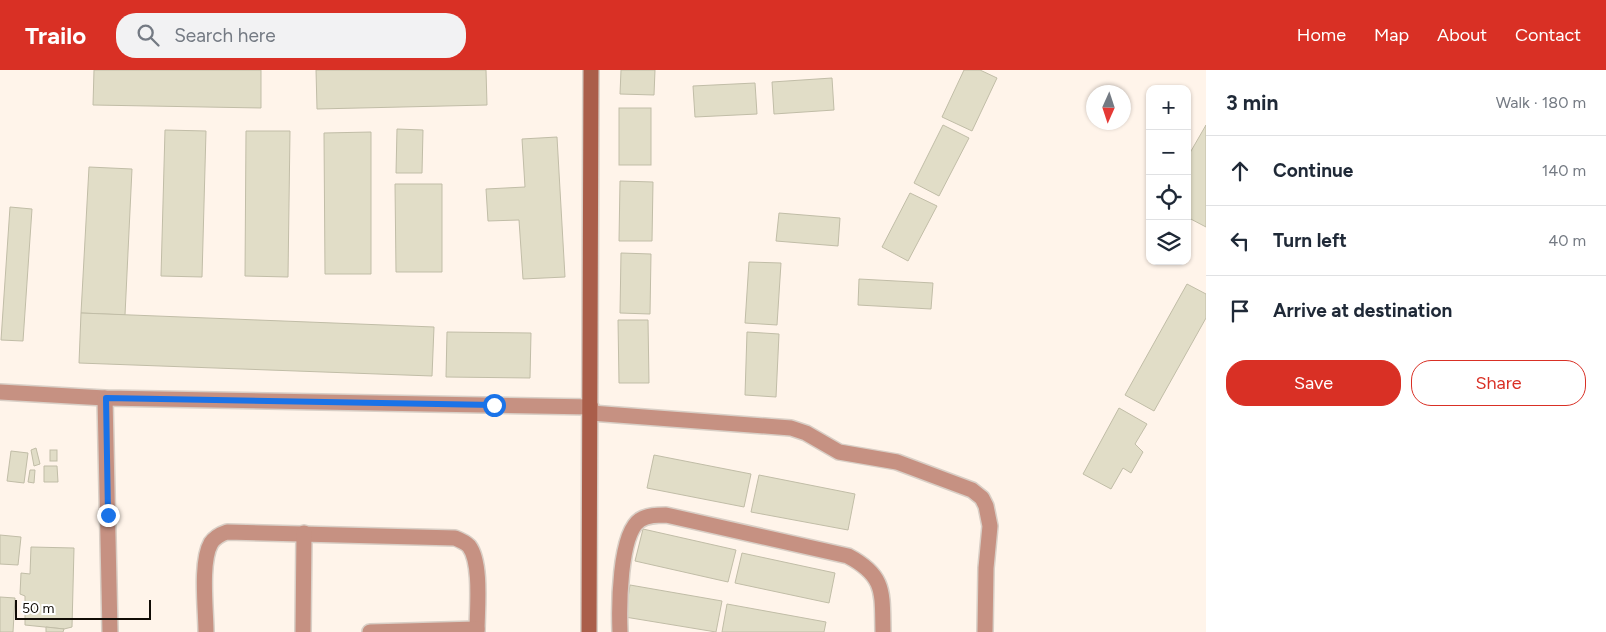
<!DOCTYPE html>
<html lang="en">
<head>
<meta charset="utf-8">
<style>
	body { margin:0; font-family:Figtree,sans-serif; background:#f2f2f3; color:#1f2937 }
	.controls { position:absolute; right:15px; top:15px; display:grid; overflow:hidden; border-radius:10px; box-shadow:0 1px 4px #0004 }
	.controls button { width:45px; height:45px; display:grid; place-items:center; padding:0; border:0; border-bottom:1px solid #e0e1e3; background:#fff; color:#1f2937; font:25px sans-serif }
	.compass { position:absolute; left:1086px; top:15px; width:45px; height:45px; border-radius:50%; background:#fff; box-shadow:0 1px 4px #0004; rotate:183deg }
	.scale { position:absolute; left:15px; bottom:12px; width:136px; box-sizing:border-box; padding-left:5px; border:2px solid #110c06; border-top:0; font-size:14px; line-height:18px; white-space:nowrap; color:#110c06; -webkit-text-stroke:4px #fff; paint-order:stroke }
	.stop { position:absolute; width:15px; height:15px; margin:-11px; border:4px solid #1a73e8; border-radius:50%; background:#fff }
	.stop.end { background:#1a73e8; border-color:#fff; box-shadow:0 1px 5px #0008 }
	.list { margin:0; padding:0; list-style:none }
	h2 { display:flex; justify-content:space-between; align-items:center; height:65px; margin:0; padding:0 20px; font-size:21px }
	h2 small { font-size:16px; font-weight:400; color:#747a83 }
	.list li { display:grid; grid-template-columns:32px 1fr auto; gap:15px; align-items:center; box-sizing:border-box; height:70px; padding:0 20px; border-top:1px solid #e0e1e3 }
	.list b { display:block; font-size:19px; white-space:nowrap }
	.list em { font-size:16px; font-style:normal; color:#747a83 }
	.actions { display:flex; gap:10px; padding:15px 20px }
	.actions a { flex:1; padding:11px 0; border:1px solid #d93025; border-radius:20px; text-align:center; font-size:18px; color:#d93025 }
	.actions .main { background:#d93025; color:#fff }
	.icon { flex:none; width:28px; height:28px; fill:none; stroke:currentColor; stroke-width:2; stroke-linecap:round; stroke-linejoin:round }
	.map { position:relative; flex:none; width:1206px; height:562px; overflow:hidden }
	header { display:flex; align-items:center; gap:30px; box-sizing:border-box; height:70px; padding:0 25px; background:#d93025; color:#fff }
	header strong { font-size:24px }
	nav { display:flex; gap:28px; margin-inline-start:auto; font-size:18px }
	.search { width:350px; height:45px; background:#f2f2f3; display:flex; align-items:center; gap:12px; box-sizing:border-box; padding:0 18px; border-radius:20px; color:#747a83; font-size:19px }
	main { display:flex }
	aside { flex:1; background:#fff }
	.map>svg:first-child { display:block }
</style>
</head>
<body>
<header>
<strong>Trailo</strong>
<div class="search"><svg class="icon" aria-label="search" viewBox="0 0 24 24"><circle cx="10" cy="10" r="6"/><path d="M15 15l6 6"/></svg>Search here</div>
<nav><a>Home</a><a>Map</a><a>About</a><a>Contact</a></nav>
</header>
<main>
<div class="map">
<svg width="1206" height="562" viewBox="0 0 1206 562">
	<rect width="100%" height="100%" fill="#fff4ea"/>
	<!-- building -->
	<g fill="#e1ddc7" stroke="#c1bda7">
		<polygon points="94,0 261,0 261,38 93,35"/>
		<polygon points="316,0 486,0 487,35 317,39"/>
		<polygon points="621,0 655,0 654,25 620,24"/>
		<polygon points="964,0 980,0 997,8 972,61 942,47"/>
		<polygon points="832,8 834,40 774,44 772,12"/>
		<polygon points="755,13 757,44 695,47 693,16"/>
		<rect x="619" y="38" width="32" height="57"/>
		<polygon points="943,55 969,68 939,126 914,113"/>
		<polygon points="1206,55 1206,157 1187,147 1187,88"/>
		<polygon points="397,59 423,60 422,103 396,103"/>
		<polygon points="165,60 206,61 202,207 161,206"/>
		<polygon points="246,61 290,61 288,207 245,206"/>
		<polygon points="371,62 371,204 325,204 324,63"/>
		<polygon points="557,67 565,207 523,209 519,150 488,151 486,119 525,117 522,69"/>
		<polygon points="89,97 132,99 125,245 81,243"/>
		<polygon points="620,111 653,112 652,171 619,171"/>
		<polygon points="395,114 442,114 442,202 396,202"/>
		<polygon points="910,123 937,136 908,191 882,177"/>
		<polygon points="10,137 32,139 23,271 1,270"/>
		<polygon points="779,143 840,148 838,176 776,171"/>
		<polygon points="621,183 651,184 650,244 620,243"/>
		<polygon points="749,192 781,193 777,255 745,253"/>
		<polygon points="859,209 933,213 931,239 858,235"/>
		<polygon points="1187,214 1206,224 1206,248 1154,341 1125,325"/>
		<polygon points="81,243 434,257 432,306 79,293"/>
		<polygon points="618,250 648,250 649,313 619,313"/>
		<polygon points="447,262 531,263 530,308 446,307"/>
		<polygon points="747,262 779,264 776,327 745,325"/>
		<polygon points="1119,338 1147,354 1135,374 1143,382 1131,403 1123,398 1111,419 1083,404"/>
		<polygon points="36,378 40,394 34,396 31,380"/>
		<rect x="50" y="380" width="7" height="11"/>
		<polygon points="11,381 28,383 24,413 7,411"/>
		<polygon points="654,385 751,404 744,437 647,418"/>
		<polygon points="44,396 57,396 58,412 44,412"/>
		<polygon points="30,400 35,400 34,413 28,412"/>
		<polygon points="759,405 855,424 848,460 751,442"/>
		<polygon points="643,459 736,480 728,512 635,491"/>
		<polygon points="0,465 21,467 18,495 0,494"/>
		<polygon points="31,477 74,478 72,557 64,559 25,555 25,526 20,524 21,503 30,504"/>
		<polygon points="742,483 835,503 829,533 735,513"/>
		<polygon points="630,515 722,531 716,562 625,547"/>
		<polygon points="0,527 15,528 13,562 0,562"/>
		<polygon points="727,534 826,552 824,562 722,562"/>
		<polygon points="46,557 64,559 63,562 46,562"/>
	</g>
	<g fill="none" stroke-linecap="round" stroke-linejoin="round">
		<!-- street casing -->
		<g stroke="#d9cfc6" stroke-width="18">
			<g id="street">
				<polyline points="0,322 105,328 591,337"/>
				<polyline points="105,328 110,562"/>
				<polyline points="591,343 791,358 806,363 839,382 897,392 972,420 982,428 986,436 990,456 986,498 985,562"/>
				<path d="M 206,562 C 206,540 200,492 211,473 C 215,467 221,464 227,462 L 455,468 C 460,470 465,472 469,476 C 482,493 477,540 477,562"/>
				<polyline points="303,562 304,463"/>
				<polyline points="370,562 477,559"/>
				<path d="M 620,562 C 619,538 619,464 640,450 C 648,445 657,445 666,445 L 848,486 C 886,506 882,523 883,562"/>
			</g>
		</g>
		<!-- secondary casing -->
		<g stroke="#d9cfc6" stroke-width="18">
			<polyline id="secondary" points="589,562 591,0"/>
		</g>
		<!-- street -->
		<use href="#street" stroke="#c69182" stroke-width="15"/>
		<!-- secondary -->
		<use href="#secondary" stroke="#aa5e4a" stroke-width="15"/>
	</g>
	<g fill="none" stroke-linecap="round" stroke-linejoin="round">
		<!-- route -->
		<polyline stroke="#1a73e8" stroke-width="6" points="108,445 106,328 494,335"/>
	</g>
</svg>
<div class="controls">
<button>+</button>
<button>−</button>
<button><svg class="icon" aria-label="locate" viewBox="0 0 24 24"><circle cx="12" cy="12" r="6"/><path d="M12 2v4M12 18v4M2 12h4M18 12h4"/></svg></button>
<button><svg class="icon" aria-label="layers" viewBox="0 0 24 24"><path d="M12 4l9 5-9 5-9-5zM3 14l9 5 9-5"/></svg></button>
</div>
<svg class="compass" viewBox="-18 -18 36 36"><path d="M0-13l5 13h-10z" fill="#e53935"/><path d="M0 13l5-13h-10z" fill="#747a83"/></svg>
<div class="scale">50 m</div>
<div class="stop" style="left:494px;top:335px"></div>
<div class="stop end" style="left:108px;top:445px"></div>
</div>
<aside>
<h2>3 min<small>Walk · 180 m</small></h2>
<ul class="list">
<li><svg class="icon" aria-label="ahead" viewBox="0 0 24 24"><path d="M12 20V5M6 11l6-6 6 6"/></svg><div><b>Continue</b></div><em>140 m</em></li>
<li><svg class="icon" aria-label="left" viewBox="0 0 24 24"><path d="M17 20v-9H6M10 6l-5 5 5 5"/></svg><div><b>Turn left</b></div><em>40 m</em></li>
<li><svg class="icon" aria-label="arrive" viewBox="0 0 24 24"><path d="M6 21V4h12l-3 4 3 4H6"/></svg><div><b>Arrive at destination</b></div></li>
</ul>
<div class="actions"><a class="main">Save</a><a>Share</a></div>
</aside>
</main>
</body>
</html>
